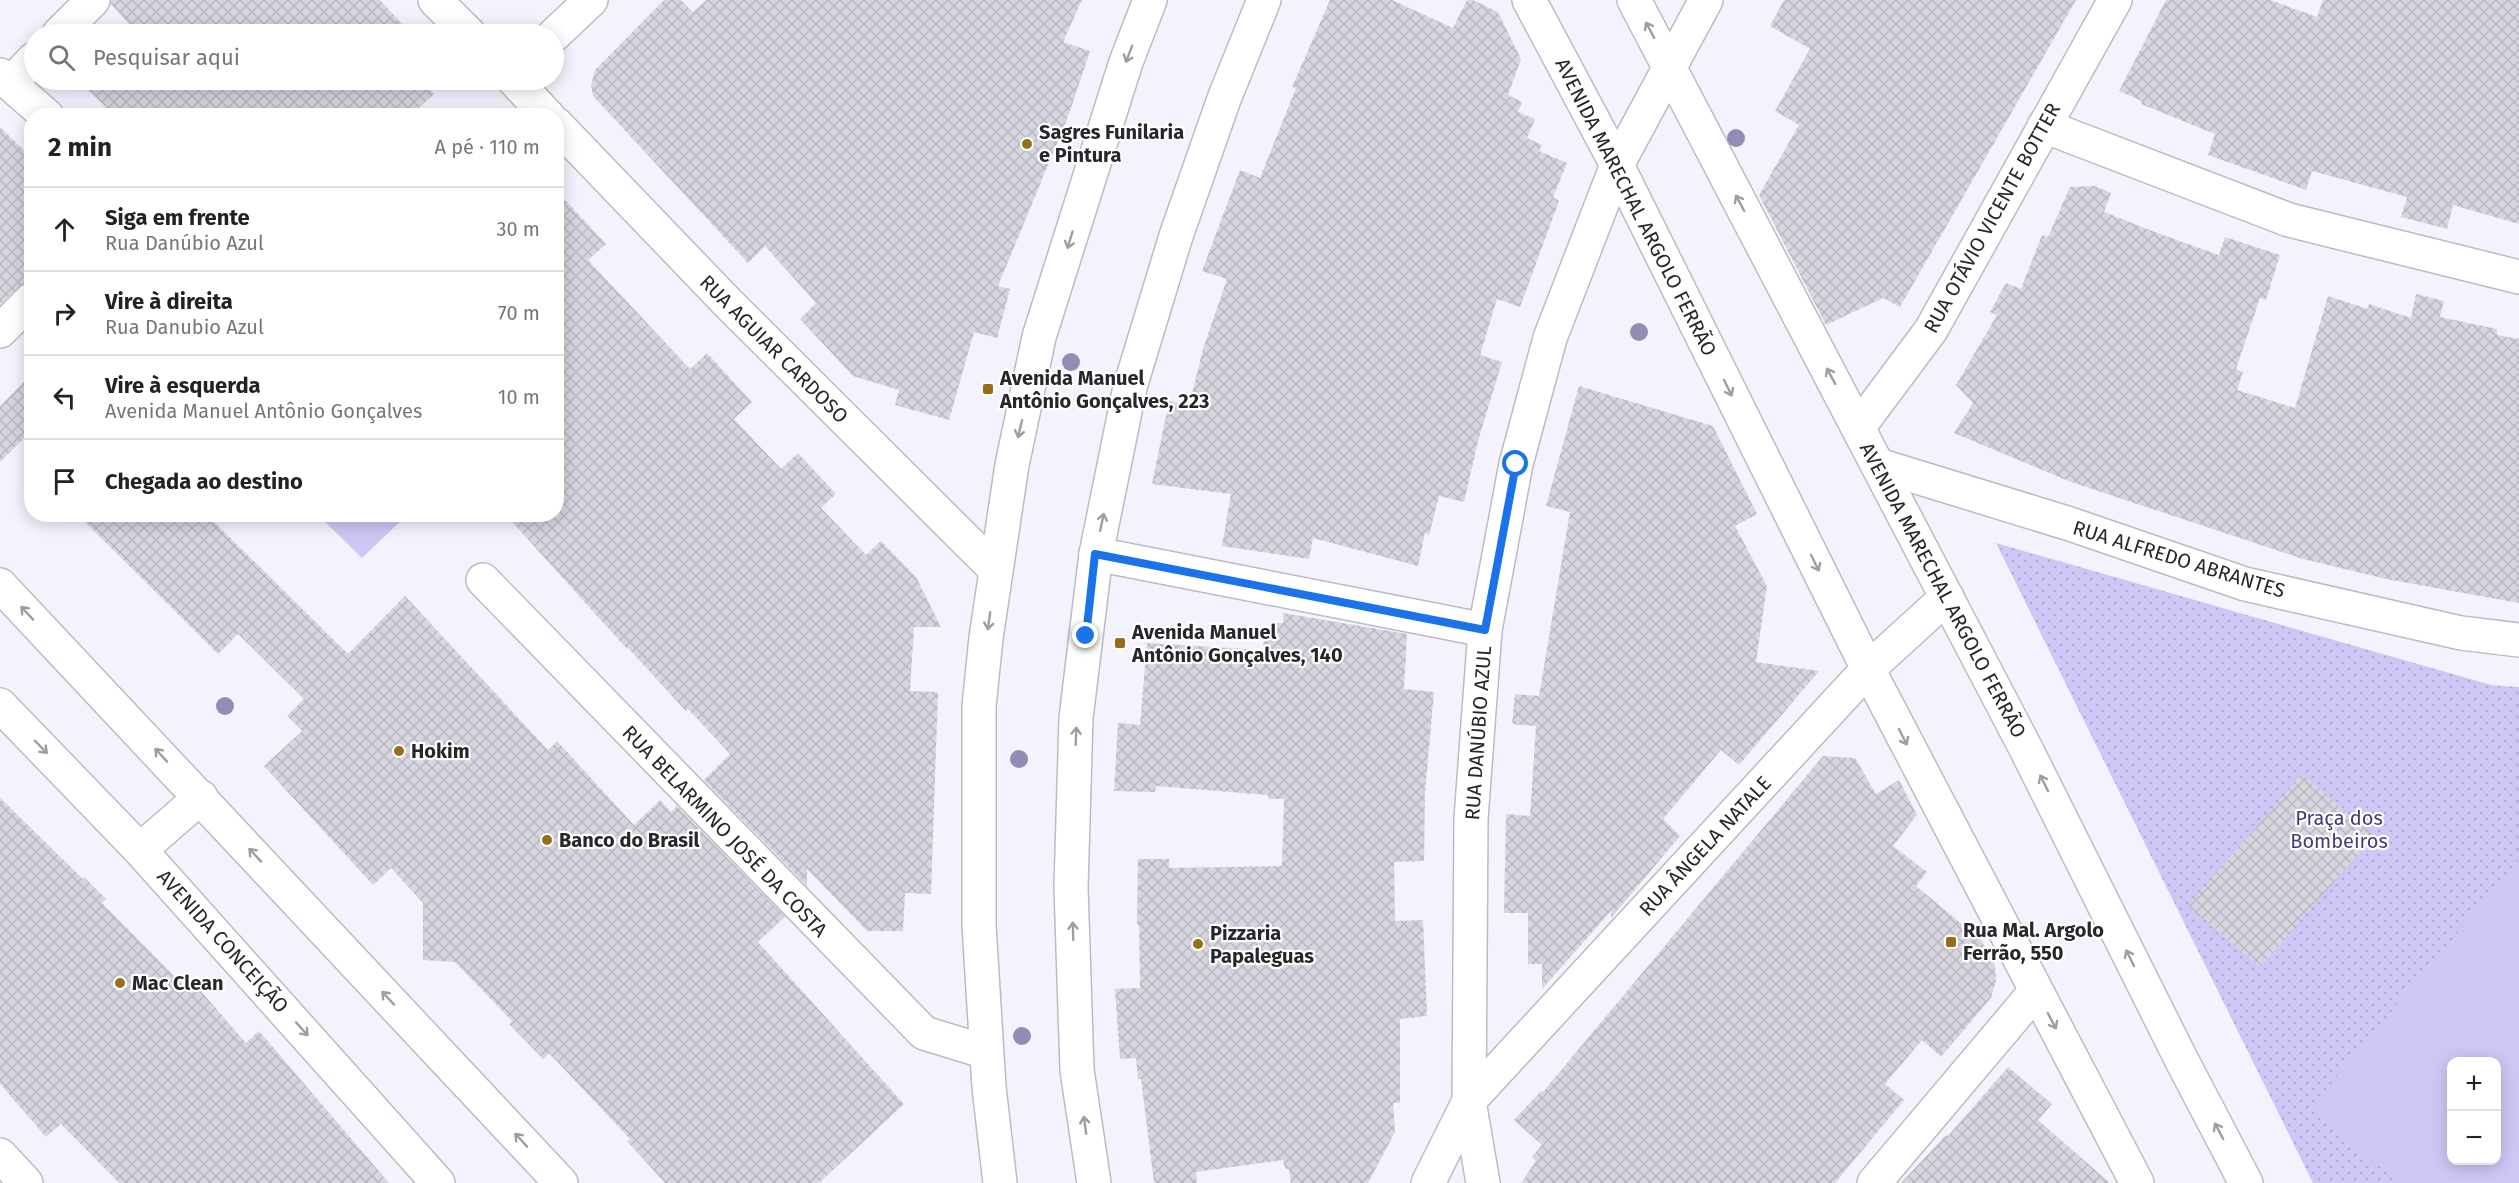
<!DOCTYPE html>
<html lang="pt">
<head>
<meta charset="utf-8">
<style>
	body { margin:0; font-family:"Fira Sans",sans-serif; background:#f2f2f2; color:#222 }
	.controls { position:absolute; right:18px; bottom:18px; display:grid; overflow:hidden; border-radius:12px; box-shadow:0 3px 15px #0003 }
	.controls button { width:54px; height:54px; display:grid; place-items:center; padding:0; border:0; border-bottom:2px solid #e0e0e0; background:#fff; color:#222; font:30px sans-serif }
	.stop { position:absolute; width:18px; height:18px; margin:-14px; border:4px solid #1a73e8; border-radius:50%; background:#fff }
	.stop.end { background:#1a73e8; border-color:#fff; box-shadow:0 2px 6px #0008 }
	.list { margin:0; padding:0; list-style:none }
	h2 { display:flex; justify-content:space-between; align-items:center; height:78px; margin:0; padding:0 24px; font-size:26px }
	h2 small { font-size:20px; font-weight:400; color:#767676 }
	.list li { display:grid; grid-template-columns:39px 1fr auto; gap:18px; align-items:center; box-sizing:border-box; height:84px; padding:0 24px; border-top:2px solid #e0e0e0 }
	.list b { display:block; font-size:22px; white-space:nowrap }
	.list p { margin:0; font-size:20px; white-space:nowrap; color:#767676 }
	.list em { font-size:20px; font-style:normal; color:#767676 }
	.icon { flex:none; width:33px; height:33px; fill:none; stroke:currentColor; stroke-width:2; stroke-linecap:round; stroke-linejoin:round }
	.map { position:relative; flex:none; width:2519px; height:1183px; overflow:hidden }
	.search { position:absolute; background:#fff; box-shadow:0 3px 15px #0003; left:24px; top:24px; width:540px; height:66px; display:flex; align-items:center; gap:15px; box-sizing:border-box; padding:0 21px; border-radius:33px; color:#767676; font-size:22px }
	.panel { position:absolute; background:#fff; box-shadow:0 3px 15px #0003; left:24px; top:108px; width:540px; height:414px; border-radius:24px }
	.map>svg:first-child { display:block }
</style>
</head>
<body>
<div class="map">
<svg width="2519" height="1183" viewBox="0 0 2519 1183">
	<defs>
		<pattern id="park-dots" width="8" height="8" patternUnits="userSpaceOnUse" patternTransform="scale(1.5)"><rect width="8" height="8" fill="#cdc7f5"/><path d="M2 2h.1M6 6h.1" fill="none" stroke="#b0abd2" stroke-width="1.8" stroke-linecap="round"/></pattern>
		<pattern id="building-cross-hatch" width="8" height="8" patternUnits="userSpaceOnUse" patternTransform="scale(1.5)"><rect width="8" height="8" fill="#d7d6e0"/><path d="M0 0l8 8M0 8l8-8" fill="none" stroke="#b9b8c0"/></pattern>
	</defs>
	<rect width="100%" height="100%" fill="#f4f3fd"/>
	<!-- park -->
	<path fill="url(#park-dots)" fill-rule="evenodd" d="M 1996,543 L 2491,685 L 2519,687 L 2519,1183 L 2313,1183 ZM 2452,1062 L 2496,1062 L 2496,1160 L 2452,1160 Z"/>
	<!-- pitch -->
	<g fill="#cdc7f5" fill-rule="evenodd">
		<polygon points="318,515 407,515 362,558"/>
		<path d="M 2519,859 L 2519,1183 L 2399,1183 L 2310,1109 ZM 2452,1062 L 2496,1062 L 2496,1160 L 2452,1160 Z"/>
	</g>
	<!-- building -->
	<g fill="url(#building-cross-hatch)">
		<polygon points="111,0 380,0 402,24 391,34 122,34 131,26 111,4"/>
		<polygon points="664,0 681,0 693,12 706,0 1082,0 1063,42 1090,51 1069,114 998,286 1010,289 997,338 974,332 949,420 895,405 899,390 853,376 800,319 816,303 765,246 748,263 593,96 591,85 595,70"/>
		<polygon points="1330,0 1392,0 1453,28 1467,0 1473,0 1498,12 1521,59 1508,95 1522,102 1518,112 1535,119 1527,138 1542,145 1539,151 1567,163 1553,197 1559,201 1520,307 1497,299 1480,355 1502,362 1478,441 1464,502 1439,496 1429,535 1425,533 1418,566 1313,538 1309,559 1222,546 1231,494 1152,484 1169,401 1189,406 1203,349 1227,279 1202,271 1240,170 1260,178 1296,88 1292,87"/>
		<polygon points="1784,0 2076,0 1900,307 1883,298 1826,325 1759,195 1799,125 1775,111 1810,49 1770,26"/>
		<polygon points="2166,0 2270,0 2317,17 2323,0 2519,0 2519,224 2453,205 2447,229 2401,217 2407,197 2312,171 2306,190 2208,155 2215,134 2141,104 2142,101 2119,91"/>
		<polygon points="78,80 421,80 434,94 410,116 115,116"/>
		<polygon points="0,127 32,158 32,276 0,304"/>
		<polygon points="2095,186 2111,193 2104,212 2160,234 2219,255 2225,237 2280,255 2266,300 2260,298 2236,369 2243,372 2237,390 2295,408 2328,296 2368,309 2369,304 2411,318 2416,294 2444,301 2440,317 2497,329 2497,335 2519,339 2519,603 2386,579 2303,559 2071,482 1954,433 1973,403 1956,385 1997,315 1990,312 2006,283 2021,289 2042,235 2048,237 2070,187"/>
		<polygon points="556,190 606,244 588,260 690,369 707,353 752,402 734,419 781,469 798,453 836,494 821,508 866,555 881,541 916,577 941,627 914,627 910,691 938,692 931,894 905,893 903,931 867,931 807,869 807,886 704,780 730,754 688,709 686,711 628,648 627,649 505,514 556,514"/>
		<polygon points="32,374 32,430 0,462 0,406"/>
		<polygon points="1579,386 1713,426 1757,514 1735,526 1767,586 1756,662 1819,671 1739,765 1721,750 1663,819 1680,836 1611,918 1611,911 1542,989 1542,964 1528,964 1528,913 1504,913 1506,814 1530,816 1536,726 1512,724 1515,694 1539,696 1570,512 1546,506"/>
		<polygon points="77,514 206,514 348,654 405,596 548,750 557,741 634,825 660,800 671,812 677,806 785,917 758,942 904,1104 819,1183 665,1183 627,1141 630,1139 549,1053 543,1059 509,1024 512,1021 455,962 423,960 423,903 391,868 373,885 264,766 302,731 287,716 304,699 238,634 218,654"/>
		<polygon points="1283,613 1407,634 1404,689 1434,692 1425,793 1424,861 1394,862 1395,921 1423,920 1427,1016 1400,1019 1400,1103 1393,1103 1395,1132 1368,1183 1291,1183 1289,1169 1285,1169 1283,1160 1196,1172 1197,1183 1154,1183 1141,1079 1138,1079 1136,1058 1120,1059 1115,989 1140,988 1139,925 1137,925 1138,859 1169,859 1169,868 1282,866 1284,799 1268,799 1268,795 1156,786 1155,792 1114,791 1118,723 1140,725 1147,643 1263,650 1264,637 1275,638 1275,623 1283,623"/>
		<polygon points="1823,756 1855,758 1876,794 1899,780 1917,815 1893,846 1927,872 1916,886 1981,940 1995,965 1996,981 1991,998 1941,1057 1922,1040 1885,1084 1904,1100 1835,1183 1521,1183 1536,1161 1532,1157 1542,1145 1514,1120 1541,1091 1543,1092"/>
		<polygon points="2302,774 2374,836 2260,967 2188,906"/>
		<polygon points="0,798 83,879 84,877 106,899 102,903 185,987 192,981 246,1043 259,1031 389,1183 119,1183 61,1124 46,1137 0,1084"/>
		<polygon points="2008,1067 2052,1104 2038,1120 2110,1183 1901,1183 1946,1135 1948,1136"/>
	</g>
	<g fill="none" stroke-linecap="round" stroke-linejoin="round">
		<!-- minor casing -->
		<g stroke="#bcbbc5" stroke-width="36">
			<g id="minor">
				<polyline points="435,0 469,34"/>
				<polyline points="1529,0 1617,165 1868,669 2137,1183"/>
				<polyline points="1634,0 2025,747 2181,1059 2246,1183"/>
				<polyline points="59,34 93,0"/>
				<polyline points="554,35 591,0"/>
				<polyline points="0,75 47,116"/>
				<polyline points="514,80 548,116"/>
				<polyline points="11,83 34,59"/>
				<polyline points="556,124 727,302 996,570"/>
				<polyline points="2044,126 2289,220 2519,277"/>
				<polyline points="0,331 32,299"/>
				<polyline points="1858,428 1931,330 2115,0"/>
				<polyline points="1878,465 2070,524 2245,584 2461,633 2519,640"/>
				<polyline points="1096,554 1485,630"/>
				<polyline points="483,580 924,1033 986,1052"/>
				<polyline points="0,1155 26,1183"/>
				<polyline points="1428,1183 1469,1101 1868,669 1947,597"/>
				<polyline points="1483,1183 1469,1101 1471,819 1485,630 1516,464 1550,338 1617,165 1706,0"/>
				<polyline points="1874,1183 2036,991"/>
			</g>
		</g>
		<!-- secondary casing -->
		<g stroke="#bcbbc5" stroke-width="36">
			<g id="secondary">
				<polyline points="0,585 561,1183"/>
				<polyline points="0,705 140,850 438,1183"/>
				<polyline points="140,850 201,797"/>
				<polyline points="1000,1183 989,1087 979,925 979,706 986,638 1012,465 1039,337 1126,62 1150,0"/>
				<polyline points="1094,1183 1077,1070 1071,887 1076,718 1096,554 1130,387 1176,236 1224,99 1264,0"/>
			</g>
		</g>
		<!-- minor -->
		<use href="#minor" stroke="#fff" stroke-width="33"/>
		<!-- secondary -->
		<use href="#secondary" stroke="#fff" stroke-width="33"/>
	</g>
	<!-- trees -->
	<g fill="#958cb5">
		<circle cx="1736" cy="138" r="9"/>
		<circle cx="1639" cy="332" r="9"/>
		<circle cx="1071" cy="362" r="9"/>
		<circle cx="225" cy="706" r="9"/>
		<circle cx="1019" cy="759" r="9"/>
		<circle cx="1022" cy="1036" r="9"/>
	</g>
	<!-- one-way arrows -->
	<defs><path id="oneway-shaft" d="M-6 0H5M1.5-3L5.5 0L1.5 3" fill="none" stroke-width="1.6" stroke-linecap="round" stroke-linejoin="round" transform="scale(1.5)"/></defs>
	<g stroke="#9e9ea0">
		<use href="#oneway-shaft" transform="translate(1650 30) rotate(-118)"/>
		<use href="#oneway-shaft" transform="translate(1129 54) rotate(111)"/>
		<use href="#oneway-shaft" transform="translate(1740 203) rotate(-118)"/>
		<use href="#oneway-shaft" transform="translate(1070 240) rotate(107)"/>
		<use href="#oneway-shaft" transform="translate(1831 376) rotate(-118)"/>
		<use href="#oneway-shaft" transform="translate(1728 388) rotate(64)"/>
		<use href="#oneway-shaft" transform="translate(1020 429) rotate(103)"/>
		<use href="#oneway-shaft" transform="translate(1102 522) rotate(-78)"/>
		<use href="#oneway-shaft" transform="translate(1815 563) rotate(64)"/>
		<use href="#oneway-shaft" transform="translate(27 613) rotate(-133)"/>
		<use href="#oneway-shaft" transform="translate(989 621) rotate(98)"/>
		<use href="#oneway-shaft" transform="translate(1076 736) rotate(-88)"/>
		<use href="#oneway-shaft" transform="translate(1903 737) rotate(63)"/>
		<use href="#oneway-shaft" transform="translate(41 747) rotate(46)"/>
		<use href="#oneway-shaft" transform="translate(161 755) rotate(-133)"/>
		<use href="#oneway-shaft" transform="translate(2044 783) rotate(-116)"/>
		<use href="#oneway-shaft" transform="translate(255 855) rotate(-133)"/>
		<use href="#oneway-shaft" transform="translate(1073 931) rotate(-92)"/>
		<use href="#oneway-shaft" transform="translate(2130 958) rotate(-116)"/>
		<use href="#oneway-shaft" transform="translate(388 998) rotate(-133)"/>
		<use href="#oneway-shaft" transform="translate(2052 1021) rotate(62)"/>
		<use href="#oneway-shaft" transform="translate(302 1029) rotate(48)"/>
		<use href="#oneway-shaft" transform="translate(1085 1125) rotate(-98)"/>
		<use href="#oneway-shaft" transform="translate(2219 1131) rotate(-118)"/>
		<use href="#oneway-shaft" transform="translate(521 1140) rotate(-133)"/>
	</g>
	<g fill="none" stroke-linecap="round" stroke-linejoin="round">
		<!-- route -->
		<polyline stroke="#1a73e8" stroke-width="8" points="1086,636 1095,554 1485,630 1516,464"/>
	</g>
	<!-- markers -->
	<g fill="#966e19" stroke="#fff" stroke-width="2">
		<circle cx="1027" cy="144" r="6"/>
		<rect x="982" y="383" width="12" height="12" rx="3"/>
		<rect x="1114" y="637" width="12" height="12" rx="3"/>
		<circle cx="399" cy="751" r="6"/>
		<circle cx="547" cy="840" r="6"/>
		<rect x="1945" y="936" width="12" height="12" rx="3"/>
		<circle cx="1198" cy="944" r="6"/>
		<circle cx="120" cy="983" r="6"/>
	</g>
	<g text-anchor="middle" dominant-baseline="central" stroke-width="4.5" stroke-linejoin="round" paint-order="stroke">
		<!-- poi labels -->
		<g font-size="20" font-weight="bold" fill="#27272b" stroke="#fff" text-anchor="start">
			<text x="1039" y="132">Sagres Funilaria<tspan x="1039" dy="23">e Pintura</tspan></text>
			<text x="1000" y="378">Avenida Manuel<tspan x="1000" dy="23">Antônio Gonçalves, 223</tspan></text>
			<text x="1132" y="632">Avenida Manuel<tspan x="1132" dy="23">Antônio Gonçalves, 140</tspan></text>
			<text x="411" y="751">Hokim</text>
			<text x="559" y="840">Banco do Brasil</text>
			<text x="1963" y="930">Rua Mal. Argolo<tspan x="1963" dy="23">Ferrão, 550</tspan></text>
			<text x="1210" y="933">Pizzaria<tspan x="1210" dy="23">Papaleguas</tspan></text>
			<text x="132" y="983">Mac Clean</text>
		</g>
		<!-- street labels -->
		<g font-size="20" fill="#27272b" stroke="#fff">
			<text transform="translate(1636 207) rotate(63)">AVENIDA MARECHAL ARGOLO FERRÃO</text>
			<text transform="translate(1992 218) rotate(-61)">RUA OTÁVIO VICENTE BOTTER</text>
			<text transform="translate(774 349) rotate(45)">RUA AGUIAR CARDOSO</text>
			<text transform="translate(2179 559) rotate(17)">RUA ALFREDO ABRANTES</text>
			<text transform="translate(1943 590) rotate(62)">AVENIDA MARECHAL ARGOLO FERRÃO</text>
			<text transform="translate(1478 733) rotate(-86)">RUA DANÚBIO AZUL</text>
			<text transform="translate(725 831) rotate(46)">RUA BELARMINO JOSÉ DA COSTA</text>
			<text transform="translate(1705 846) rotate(-47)">RUA ÂNGELA NATALE</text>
			<text transform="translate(223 941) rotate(48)">AVENIDA CONCEIÇÃO</text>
		</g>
		<!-- park labels -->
		<g font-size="20" fill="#47387a" stroke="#fff">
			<text x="2339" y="818">Praça dos<tspan x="2339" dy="23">Bombeiros</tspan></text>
		</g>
	</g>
</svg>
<div class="controls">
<button>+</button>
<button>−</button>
</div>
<div class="stop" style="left:1516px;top:464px"></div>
<div class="stop end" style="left:1086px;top:636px"></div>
<div class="search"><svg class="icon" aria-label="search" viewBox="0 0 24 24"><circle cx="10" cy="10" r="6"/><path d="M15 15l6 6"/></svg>Pesquisar aqui</div>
<section class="panel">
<h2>2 min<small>A pé · 110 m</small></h2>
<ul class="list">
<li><svg class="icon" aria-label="ahead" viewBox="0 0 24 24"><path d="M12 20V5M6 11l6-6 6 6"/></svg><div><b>Siga em frente</b><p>Rua Danúbio Azul</p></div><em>30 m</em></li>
<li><svg class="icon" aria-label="right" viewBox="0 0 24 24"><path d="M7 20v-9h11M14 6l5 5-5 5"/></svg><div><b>Vire à direita</b><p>Rua Danubio Azul</p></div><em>70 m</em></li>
<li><svg class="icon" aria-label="left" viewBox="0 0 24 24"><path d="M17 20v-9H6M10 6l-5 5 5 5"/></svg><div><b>Vire à esquerda</b><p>Avenida Manuel Antônio Gonçalves</p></div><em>10 m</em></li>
<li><svg class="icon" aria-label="arrive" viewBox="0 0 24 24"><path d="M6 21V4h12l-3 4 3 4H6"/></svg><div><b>Chegada ao destino</b></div></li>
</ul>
</section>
</div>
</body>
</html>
